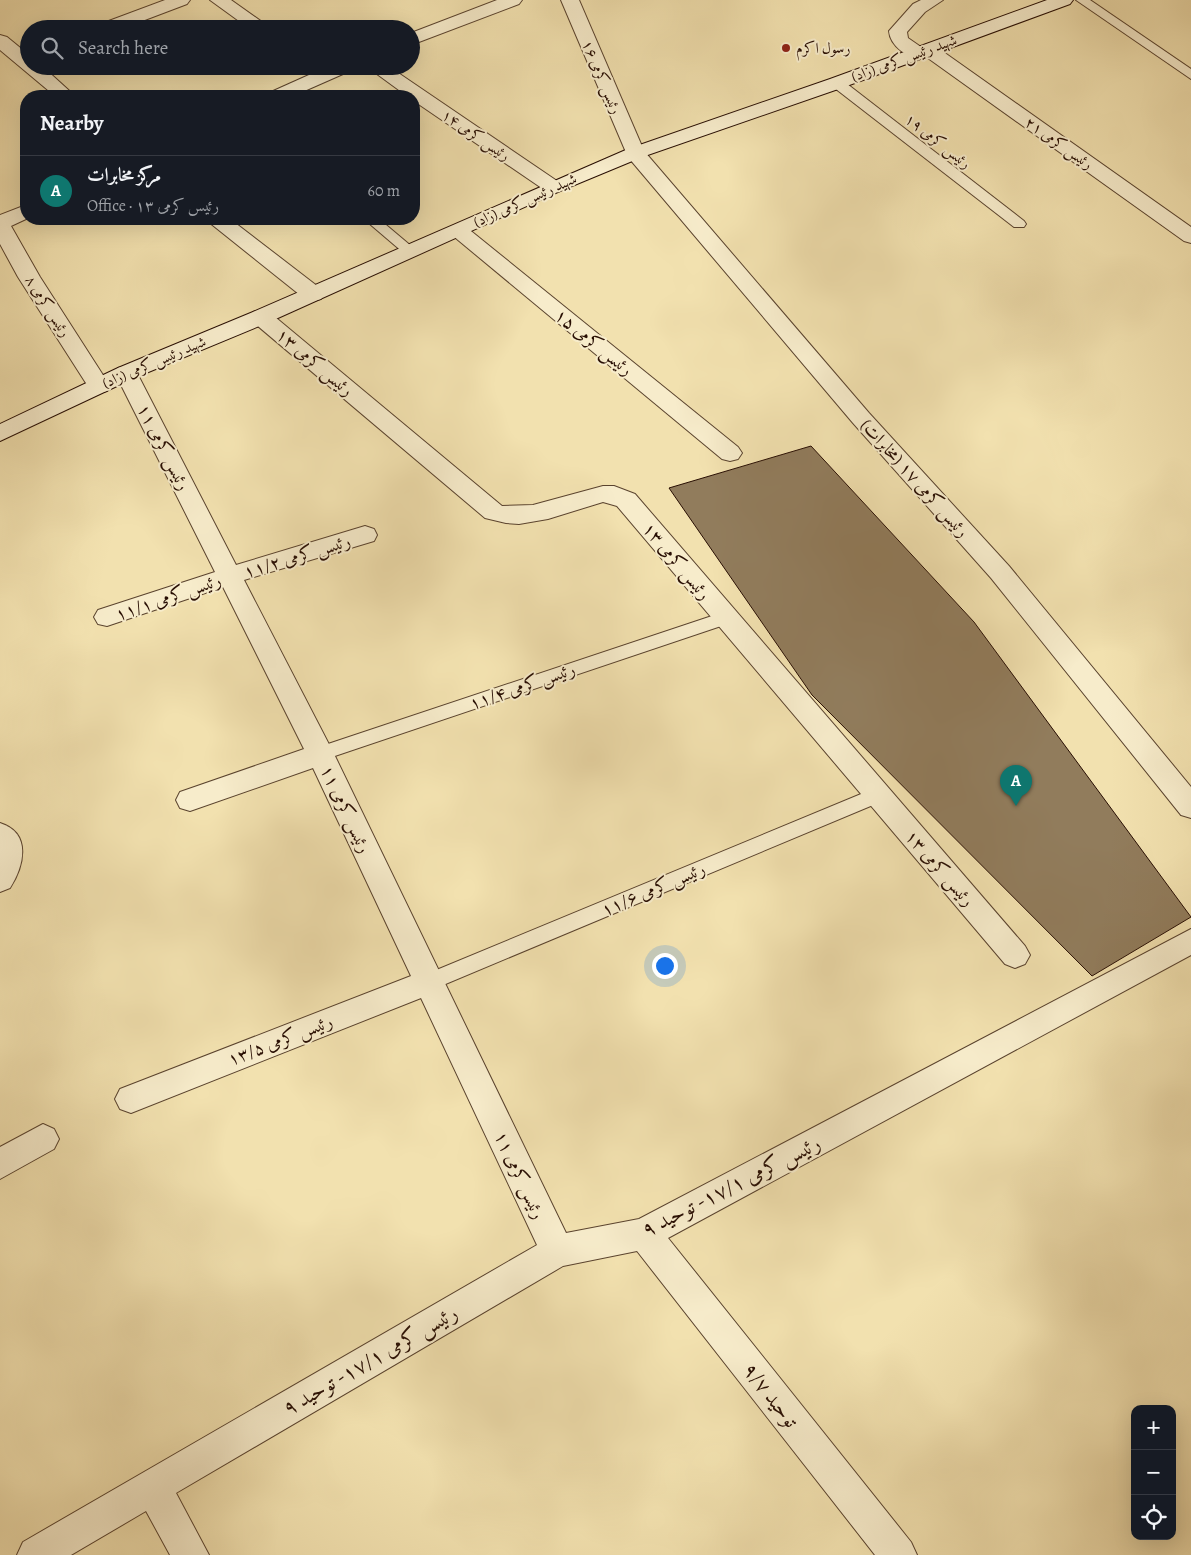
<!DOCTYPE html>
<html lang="en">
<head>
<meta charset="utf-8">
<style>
	body { margin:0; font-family:Alegreya,Amiri,serif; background:#20242c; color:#f1f3f6 }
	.controls { position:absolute; right:15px; bottom:15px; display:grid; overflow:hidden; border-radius:10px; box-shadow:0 5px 20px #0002 }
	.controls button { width:45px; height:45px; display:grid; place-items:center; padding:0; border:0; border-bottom:1px solid #363941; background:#171b24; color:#f1f3f6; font:25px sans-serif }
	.you { position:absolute; left:664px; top:965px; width:18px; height:18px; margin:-12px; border:4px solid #fff; border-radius:50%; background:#1a73e8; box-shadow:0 0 0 8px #1a73e833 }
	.badge { display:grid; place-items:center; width:32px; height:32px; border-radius:50%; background:#0f766e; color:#fff; font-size:16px; font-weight:700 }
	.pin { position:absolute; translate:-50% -41px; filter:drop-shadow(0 1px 2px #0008) }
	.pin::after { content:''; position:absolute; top:26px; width:18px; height:15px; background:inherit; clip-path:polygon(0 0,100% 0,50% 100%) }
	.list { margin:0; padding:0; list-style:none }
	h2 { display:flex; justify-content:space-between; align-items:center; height:65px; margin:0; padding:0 20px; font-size:21px }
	h2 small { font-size:16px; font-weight:400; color:#9ea1a6 }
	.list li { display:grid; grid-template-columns:32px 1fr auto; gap:15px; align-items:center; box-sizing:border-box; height:70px; padding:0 20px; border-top:1px solid #363941 }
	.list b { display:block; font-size:19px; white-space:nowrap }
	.list p { margin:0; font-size:16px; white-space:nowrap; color:#9ea1a6 }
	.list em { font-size:16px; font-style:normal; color:#9ea1a6 }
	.icon { flex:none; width:28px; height:28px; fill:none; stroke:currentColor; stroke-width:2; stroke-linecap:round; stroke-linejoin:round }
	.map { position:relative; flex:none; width:1191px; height:1555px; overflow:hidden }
	.search { position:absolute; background:#171b24; box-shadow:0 5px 20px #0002; left:20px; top:20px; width:400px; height:55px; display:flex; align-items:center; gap:12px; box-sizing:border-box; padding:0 18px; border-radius:28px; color:#9ea1a6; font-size:19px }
	.panel { position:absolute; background:#171b24; box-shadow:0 5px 20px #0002; left:20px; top:90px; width:400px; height:135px; border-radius:20px }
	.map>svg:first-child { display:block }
</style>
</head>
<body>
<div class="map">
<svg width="1191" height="1555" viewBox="0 0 1191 1555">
	<rect width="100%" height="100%" fill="#f2e1af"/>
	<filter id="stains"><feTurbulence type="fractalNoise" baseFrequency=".004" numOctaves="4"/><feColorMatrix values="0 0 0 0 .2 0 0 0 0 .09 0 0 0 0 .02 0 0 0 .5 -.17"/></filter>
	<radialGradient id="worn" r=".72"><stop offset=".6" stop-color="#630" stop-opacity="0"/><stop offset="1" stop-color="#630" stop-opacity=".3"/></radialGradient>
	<!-- building -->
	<polygon fill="#917c5c" stroke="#280e03" points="811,446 974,622 1191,917 1092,976 812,695 669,488"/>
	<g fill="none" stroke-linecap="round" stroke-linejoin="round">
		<!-- service casing -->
		<g stroke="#5a432e" stroke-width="2">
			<g id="service">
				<polygon points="1076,0 1090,0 1191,69 1191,79"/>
				<polygon points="837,79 842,80 1024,221 1026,224 1024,227 1014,227 832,86 831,83 832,80"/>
				<polygon points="364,219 379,219 417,251 410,255 405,254"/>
				<polygon points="724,612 730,613 733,618 730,623 320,761 313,759 311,754 313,749"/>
				<polygon points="878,787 885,790 887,795 885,800 436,988 429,991 422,988 419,982 422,976"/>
			</g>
		</g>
		<!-- minor casing -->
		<g stroke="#5a432e" stroke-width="2">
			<g id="minor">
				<polygon points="165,0 190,0 187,4 121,29 95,29 98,25"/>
				<polygon points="210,0 231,0 272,29 250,29"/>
				<polygon points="497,0 522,0 519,4 411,45 411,33"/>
				<path d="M 921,0 L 943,0 L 925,12 L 907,32 L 908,38 L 921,47 L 928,44 L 935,46 L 1191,227 L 1191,243 L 1184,241 L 925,56 C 910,62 890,46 889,31 L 913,4 Z"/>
				<polygon points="0,35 7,37 29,55 29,66 42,66 75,96 55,96 0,50"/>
				<polygon points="329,66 354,66 352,70 293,96 268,96 271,92"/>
				<polygon points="366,66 388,66 560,183 563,187 560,191 553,193 546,191 414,101 414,96 407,96"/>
				<polygon points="26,205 26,219 11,226 40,277 110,386 107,391 99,393 91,391 18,277 0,244 0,215"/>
				<polygon points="207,219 230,219 321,289 324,294 321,299 313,301 305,299 210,223"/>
				<polygon points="459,225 466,227 738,447 742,453 738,459 730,461 722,459 452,235 449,231 452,227"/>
				<polygon points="261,310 269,312 502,506 533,505 603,486 614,486 635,494 1025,946 1030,955 1025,964 1015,968 1005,964 617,506 603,502 548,519 519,524 506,523 485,518 253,322 250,317 253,312"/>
				<polygon points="126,366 134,368 137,373 236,565 365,526 374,529 377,535 374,541 244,580 334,754 566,1233 639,1219 1191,929 1191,955 668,1238 911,1542 917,1555 875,1555 637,1251 563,1266 176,1493 209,1555 170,1555 146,1511 71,1555 17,1555 23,1542 537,1245 421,998 131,1113 120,1109 115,1099 120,1089 411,976 313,768 190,811 180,808 176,800 180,792 304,749 223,587 107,626 98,624 94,617 98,610 215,572 115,373 118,368"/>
				<path d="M 0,823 C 32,833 24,866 10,888 L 0,892 Z"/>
				<polygon points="43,1124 54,1129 59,1139 54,1149 0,1179 0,1147"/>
			</g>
		</g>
		<!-- tertiary casing -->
		<g stroke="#5a432e" stroke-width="2">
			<polygon id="tertiary" points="561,0 579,0 644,151 869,413 1009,566 1191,787 1191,818 1181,815 991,578 853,423 628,157"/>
		</g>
		<!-- secondary casing -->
		<g stroke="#280e03" stroke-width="2">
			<polygon id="secondary" points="1047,0 1073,0 1070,4 844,87 642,157 560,191 269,322 134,378 0,441 0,424 118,368 253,312 628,149 830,79"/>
		</g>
		<!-- service -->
		<use href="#service" fill="#f7eccb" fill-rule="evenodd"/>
		<!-- minor -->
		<use href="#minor" fill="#f7eccb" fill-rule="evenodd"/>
		<!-- tertiary -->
		<use href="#tertiary" fill="#f7eccb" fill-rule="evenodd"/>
		<!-- secondary -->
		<use href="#secondary" fill="#f7eccb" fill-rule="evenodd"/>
	</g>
	<!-- markers -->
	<circle fill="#8f2418" stroke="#f7eccb" stroke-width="2" cx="786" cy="48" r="5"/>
	<g text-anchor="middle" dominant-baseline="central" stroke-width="4" stroke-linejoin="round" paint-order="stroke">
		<!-- far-poi labels -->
		<g font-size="15" fill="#280e03" stroke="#f7eccb" text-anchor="start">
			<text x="796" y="48">رسول اکرم</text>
		</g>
		<!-- far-street labels -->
		<g font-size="15" fill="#280e03" stroke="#f7eccb">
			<text transform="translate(904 58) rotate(-20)">شهید رئیس کرمی (زاد)</text>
			<text transform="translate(602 77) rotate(67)">رئیس کرمی ۱۶</text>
			<text transform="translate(476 135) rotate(34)">رئیس کرمی ۱۴</text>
			<text transform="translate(938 141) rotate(38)">رئیس کرمی ۱۹</text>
			<text transform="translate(1059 143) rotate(35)">رئیس کرمی ۲۱</text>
			<text transform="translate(525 200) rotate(-24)">شهید رئیس کرمی (زاد)</text>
			<text transform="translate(48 306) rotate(57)">رئیس کرمی ۸</text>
			<text transform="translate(154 362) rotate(-23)">شهید رئیس کرمی (زاد)</text>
		</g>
		<!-- street labels -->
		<g font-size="18" fill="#280e03" stroke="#f7eccb">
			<text transform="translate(594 342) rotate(39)">رئیس کرمی ۱۵</text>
			<text transform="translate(315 362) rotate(40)">رئیس کرمی ۱۳</text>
			<text transform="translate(164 447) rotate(63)">رئیس کرمی ۱۱</text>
			<text transform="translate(915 478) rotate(48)">رئیس کرمی ۱۷ (مخابرات)</text>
			<text transform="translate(297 556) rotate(-17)">رئیس کرمی ۱۱/۲</text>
			<text transform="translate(677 561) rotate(50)">رئیس کرمی ۱۳</text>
			<text transform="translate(168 597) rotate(-19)">رئیس کرمی ۱۱/۱</text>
			<text transform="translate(522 686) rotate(-19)">رئیس کرمی ۱۱/۴</text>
			<text transform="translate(346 809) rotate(65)">رئیس کرمی ۱۱</text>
			<text transform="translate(940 868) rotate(49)">رئیس کرمی ۱۳</text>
			<text transform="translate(653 889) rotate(-23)">رئیس کرمی ۱۱/۶</text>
			<text transform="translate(280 1040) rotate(-21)">رئیس کرمی ۱۳/۵</text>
			<text transform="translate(520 1175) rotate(65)">رئیس کرمی ۱۱</text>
		</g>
		<!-- near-street labels -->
		<g font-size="21" fill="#280e03" stroke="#f7eccb">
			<text transform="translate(731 1186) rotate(-27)">رئیس کرمی ۱۷/۱- توحید ۹</text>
			<text transform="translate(370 1360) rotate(-30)">رئیس کرمی ۱۷/۱- توحید ۹</text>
			<text transform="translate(771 1395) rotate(52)">توحید ۹/۷</text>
		</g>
	</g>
	<rect width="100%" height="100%" filter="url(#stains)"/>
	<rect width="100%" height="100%" fill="url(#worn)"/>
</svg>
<div class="controls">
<button>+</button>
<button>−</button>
<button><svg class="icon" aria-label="locate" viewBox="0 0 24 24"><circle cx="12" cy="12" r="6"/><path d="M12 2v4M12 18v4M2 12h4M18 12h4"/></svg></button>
</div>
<div class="you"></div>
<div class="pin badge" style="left:1016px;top:806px">A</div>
<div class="search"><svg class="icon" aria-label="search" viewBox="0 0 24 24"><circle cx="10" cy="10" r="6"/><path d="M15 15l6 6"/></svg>Search here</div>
<section class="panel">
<h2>Nearby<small></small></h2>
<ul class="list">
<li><span class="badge">A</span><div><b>مرکز مخابرات</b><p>Office · رئیس کرمی ۱۳</p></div><em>60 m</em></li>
</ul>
</section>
</div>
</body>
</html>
